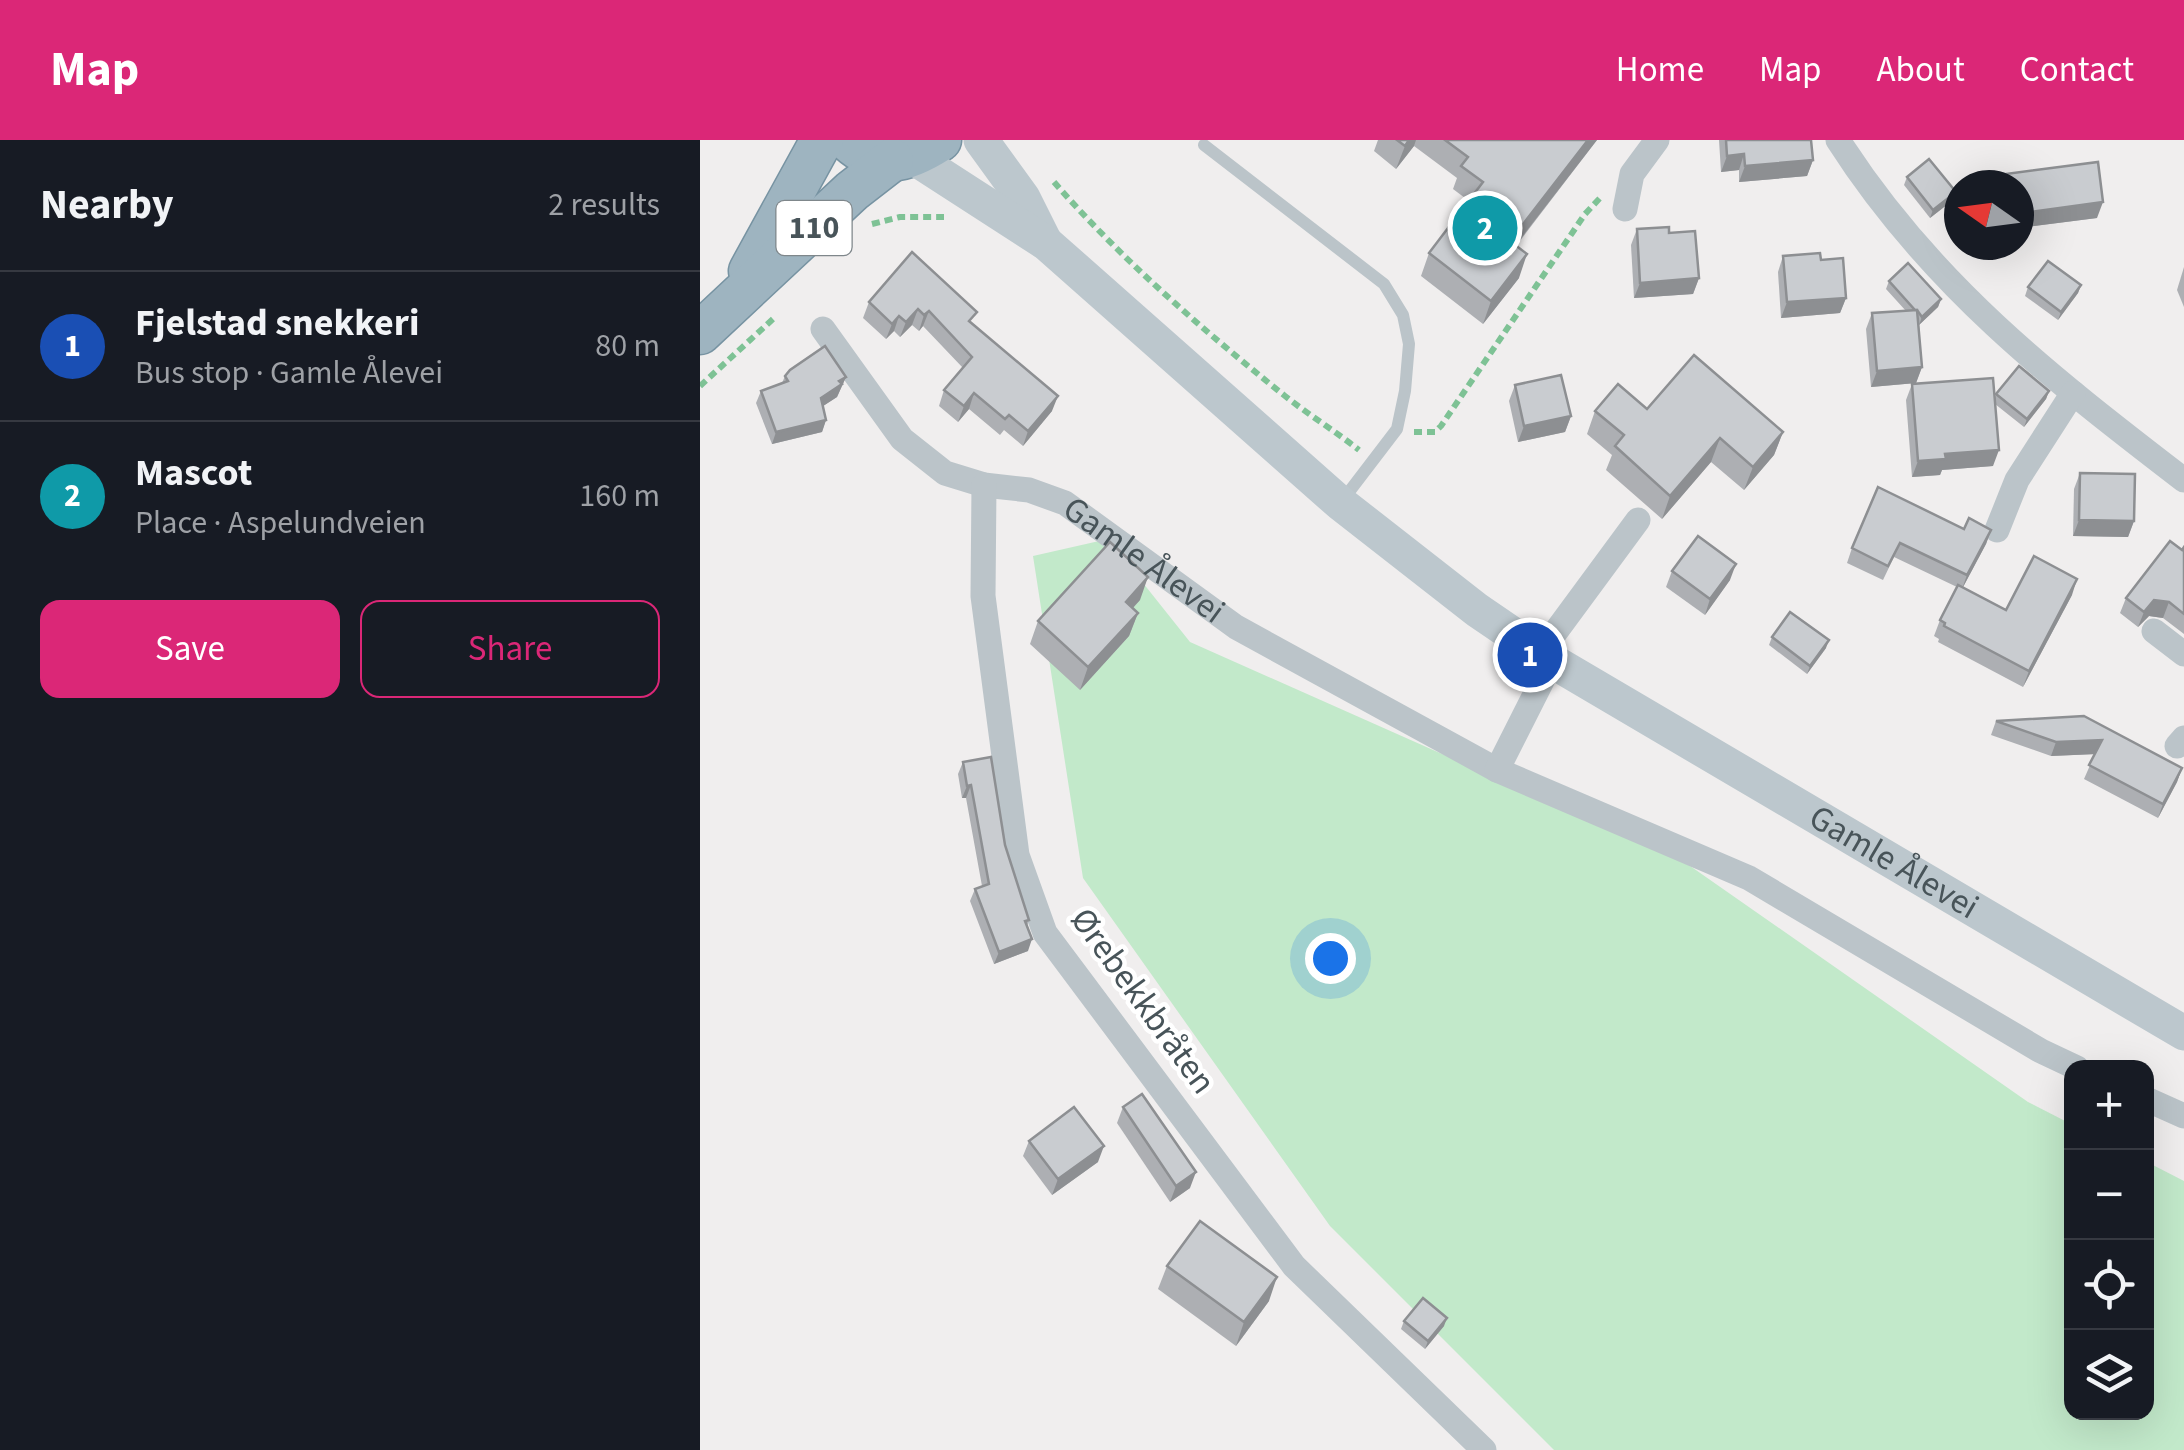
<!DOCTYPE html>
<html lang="en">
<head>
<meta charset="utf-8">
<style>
	body { margin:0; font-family:"Source Sans 3",sans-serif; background:#20242c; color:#f1f3f6 }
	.controls { position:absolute; right:30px; bottom:30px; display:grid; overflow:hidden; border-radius:20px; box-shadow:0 10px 40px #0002 }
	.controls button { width:90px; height:90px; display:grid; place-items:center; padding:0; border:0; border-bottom:2px solid #363941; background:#171b24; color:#f1f3f6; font:50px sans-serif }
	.compass { position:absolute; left:1244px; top:30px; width:90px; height:90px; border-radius:50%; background:#171b24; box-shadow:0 10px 40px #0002; rotate:284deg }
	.you { position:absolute; left:630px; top:818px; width:35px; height:35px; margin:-25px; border:8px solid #fff; border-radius:50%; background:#1a73e8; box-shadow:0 0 0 15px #1a73e833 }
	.badge { display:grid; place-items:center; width:65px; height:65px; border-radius:50%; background:#db2777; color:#fff; font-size:32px; font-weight:700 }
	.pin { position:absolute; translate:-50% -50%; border:5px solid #fff; box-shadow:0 2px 10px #0006 }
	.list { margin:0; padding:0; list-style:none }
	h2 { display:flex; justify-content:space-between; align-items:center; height:130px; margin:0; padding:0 40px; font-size:42px }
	h2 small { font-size:32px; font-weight:400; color:#9ea1a6 }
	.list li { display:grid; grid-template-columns:65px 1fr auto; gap:30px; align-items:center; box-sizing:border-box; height:150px; padding:0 40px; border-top:2px solid #363941 }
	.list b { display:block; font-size:38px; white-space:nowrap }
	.list p { margin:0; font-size:32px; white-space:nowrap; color:#9ea1a6 }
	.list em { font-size:32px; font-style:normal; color:#9ea1a6 }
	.actions { display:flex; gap:20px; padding:30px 40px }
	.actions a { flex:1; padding:22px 0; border:2px solid #db2777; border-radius:20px; text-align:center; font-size:35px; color:#db2777 }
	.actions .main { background:#db2777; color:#fff }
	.icon { flex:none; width:55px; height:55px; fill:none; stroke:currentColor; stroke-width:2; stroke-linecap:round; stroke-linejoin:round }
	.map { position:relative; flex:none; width:1484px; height:1310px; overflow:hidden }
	header { display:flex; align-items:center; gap:60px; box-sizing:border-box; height:140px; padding:0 50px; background:#db2777; color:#fff }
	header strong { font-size:48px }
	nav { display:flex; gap:55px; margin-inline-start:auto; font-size:35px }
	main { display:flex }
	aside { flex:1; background:#171b24 }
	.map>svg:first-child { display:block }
</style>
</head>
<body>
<header>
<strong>Map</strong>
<nav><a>Home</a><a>Map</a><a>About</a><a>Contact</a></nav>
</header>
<main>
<aside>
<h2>Nearby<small>2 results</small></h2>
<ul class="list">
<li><span class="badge" style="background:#1a4fb4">1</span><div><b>Fjelstad snekkeri</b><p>Bus stop · Gamle Ålevei</p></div><em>80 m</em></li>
<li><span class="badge" style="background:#0f9aa8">2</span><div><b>Mascot</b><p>Place · Aspelundveien</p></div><em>160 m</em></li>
</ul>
<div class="actions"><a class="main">Save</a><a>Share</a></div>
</aside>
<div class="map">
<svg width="1484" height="1310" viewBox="0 0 1484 1310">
	<rect width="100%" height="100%" fill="#f0eeee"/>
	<!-- green -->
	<polygon fill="#c2e9ca" points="408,399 490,502 983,721 1328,962 1371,984 1372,1272 1446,1272 1447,1022 1484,1041 1484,1310 854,1310 630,1086 383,738 333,416"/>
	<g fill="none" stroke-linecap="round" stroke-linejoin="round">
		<!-- trunk casing -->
		<g stroke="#7793a2" stroke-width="45">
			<g id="trunk">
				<path d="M 148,0 C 181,30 206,22 240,0"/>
				<polyline points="50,131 122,0"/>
				<polyline points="0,193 152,51 192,20"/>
			</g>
		</g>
		<!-- path -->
		<g stroke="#7ec295" stroke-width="6" stroke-dasharray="8 5" stroke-linecap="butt">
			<path d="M 354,42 C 422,120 504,191 585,256 C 609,275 635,291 659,310"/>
			<polyline points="172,84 200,77 244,77"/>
			<polyline points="0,246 73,179"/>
			<polyline points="714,292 735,292 741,286 885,74 900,58"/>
		</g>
		<!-- service -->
		<polyline stroke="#bbc4c9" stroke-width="12" points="504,5 684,144 703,175 709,204 705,251 697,289 642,361"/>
		<!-- minor -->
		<g stroke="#bbc4c9" stroke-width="25">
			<path d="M 1138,0 C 1230,144 1350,237 1484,340"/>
			<polyline points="925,69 932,34 957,0"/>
			<path id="s1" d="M 123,189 L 202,299 L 245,333 L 284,345 L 329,350 L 365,363 L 536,487 L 797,630"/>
			<polyline points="284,345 283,456 317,715 345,793 594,1126 784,1310"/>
			<polyline points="1297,390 1317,340 1373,253"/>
			<polyline points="1454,491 1484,514"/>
			<polyline points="840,513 938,380"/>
			<polyline points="852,521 797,630 1049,738 1341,911 1377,928"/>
			<polyline points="1477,606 1484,598"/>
			<polyline points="1446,959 1484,976"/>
		</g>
		<!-- secondary -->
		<g stroke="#bcc7cd" stroke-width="35">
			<polyline points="281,0 323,58 345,102"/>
			<path id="s2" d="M 213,17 L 346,103 L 640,363 L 777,470 L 852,521 L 1484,893"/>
		</g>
		<!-- trunk -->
		<use href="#trunk" stroke="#9eb4c0" stroke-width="42"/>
	</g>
	<!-- wall -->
	<g fill="#adafb3">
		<polygon points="678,0 897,0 816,106 819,138 783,184 721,136 729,113 769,61 753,49 757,38 714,6 696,29 674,11"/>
		<polygon points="1019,0 1111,0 1113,20 1107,36 1039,42 1039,30 1021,32"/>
		<polygon points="1298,35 1397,78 1319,88 1319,45 1294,45"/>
		<polygon points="1207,37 1253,60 1230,78 1204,45"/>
		<polygon points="937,89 999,138 993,154 934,158 931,105"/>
		<polygon points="212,112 272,184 352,271 323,306 304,290 300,295 269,269 258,282 239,266 244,250 263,228 223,186 219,191 212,185 200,197 194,191 186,199 163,178 169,162"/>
		<polygon points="1083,116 1121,120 1146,158 1140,173 1081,178 1078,132"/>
		<polygon points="1484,127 1484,167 1477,150"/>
		<polygon points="1189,141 1241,159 1238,167 1219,185 1222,227 1216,243 1171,247 1166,189 1172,173 1206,171 1186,149"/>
		<polygon points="1381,145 1378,153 1358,180 1325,156 1328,147"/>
		<polygon points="85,236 146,237 137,257 123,266 126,280 122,292 72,304 56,263 61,251 82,243"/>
		<polygon points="1212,244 1295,257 1296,254 1349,251 1346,259 1324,287 1295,264 1293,326 1242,330 1240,335 1212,337 1206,260"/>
		<polygon points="815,245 871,276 865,292 818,302 809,261"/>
		<polygon points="947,269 1083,292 1074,315 1044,350 1011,322 962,379 906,330 912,315 887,294 895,271"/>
		<polygon points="1380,333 1434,381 1428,397 1373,396 1374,349"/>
		<polygon points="1264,389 1291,390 1286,404 1263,447 1306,470 1372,455 1323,547 1238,502 1239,499 1234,496 1240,480 1257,447 1194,417 1183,440 1147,423 1152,408"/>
		<polygon points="1484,407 1484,494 1463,478 1449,476 1438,487 1420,473 1426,458"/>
		<polygon points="972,431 1030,440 1005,475 966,447"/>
		<polygon points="440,460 433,468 438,473 429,496 380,550 330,504 338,481"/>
		<polygon points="1072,497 1126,508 1107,534 1069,505"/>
		<polygon points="1296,581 1482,628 1477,642 1458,678 1384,639 1395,614 1351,616 1291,595"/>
		<polygon points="263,622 305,705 329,780 327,786 328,811 294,824 270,761 275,749 282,746 266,658 262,658 258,634"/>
		<polygon points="423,967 490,1048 470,1062 417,983"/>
		<polygon points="329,1001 398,1022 352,1055 323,1016"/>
		<polygon points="467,1126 569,1161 536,1206 458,1149"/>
		<polygon points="704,1181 744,1186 725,1209 701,1189"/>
	</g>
	<!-- shaded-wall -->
	<g fill="#8d8f92">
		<polygon points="709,0 716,0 714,6 696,29 705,6"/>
		<polygon points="888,0 897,0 801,124 810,101"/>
		<polygon points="1044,14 1039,30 1021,32 1027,16"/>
		<polygon points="1113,20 1107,36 1039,42 1045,26"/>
		<polygon points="1256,52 1253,60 1230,78 1233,70"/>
		<polygon points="1403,62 1397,78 1319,88 1323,73"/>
		<polygon points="827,114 819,138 783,184 791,161"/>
		<polygon points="999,138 993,154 934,158 940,143"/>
		<polygon points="1381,145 1378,153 1358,180 1361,172"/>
		<polygon points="1146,158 1140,173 1081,178 1087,162"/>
		<polygon points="1241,159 1238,167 1219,185 1222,177"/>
		<polygon points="218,169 212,185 200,197 206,182"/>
		<polygon points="229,171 223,186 219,191 224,175"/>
		<polygon points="199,176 194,191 186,199 192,184"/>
		<polygon points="1222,227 1216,243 1171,247 1177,231"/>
		<polygon points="146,237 137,257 117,270 121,258"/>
		<polygon points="1349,251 1346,259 1324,287 1327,279"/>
		<polygon points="274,253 269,269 258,282 264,266"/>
		<polygon points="358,256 352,271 323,306 328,291"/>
		<polygon points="871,276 865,292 818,302 824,286"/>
		<polygon points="126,280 122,292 72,304 76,292"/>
		<polygon points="1083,292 1074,315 1044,350 1053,327"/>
		<polygon points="1020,298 1011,322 962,379 970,356"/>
		<polygon points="1299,310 1293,326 1242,330 1240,335 1212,337 1218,321 1245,314"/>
		<polygon points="1379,380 1434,381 1428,397 1373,396"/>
		<polygon points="1291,390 1286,404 1262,449 1267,435"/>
		<polygon points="1036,424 1030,440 1005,475 1010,459"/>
		<polygon points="448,437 440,460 417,485 426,462"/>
		<polygon points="1377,439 1372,455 1323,547 1329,531"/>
		<polygon points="1454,460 1469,462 1463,478 1449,476 1438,487 1444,472"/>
		<polygon points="438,473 429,496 380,550 388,527"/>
		<polygon points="1129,500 1126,508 1107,534 1110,526"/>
		<polygon points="1402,600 1397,614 1351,616 1356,602"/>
		<polygon points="1482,628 1477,642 1458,678 1463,664"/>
		<polygon points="271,645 266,658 262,658 267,646"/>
		<polygon points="332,799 328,811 294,824 299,812"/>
		<polygon points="404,1006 398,1022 352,1055 358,1039"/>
		<polygon points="496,1032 490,1048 470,1062 476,1046"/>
		<polygon points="577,1137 569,1161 536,1206 544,1182"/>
		<polygon points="747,1178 744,1186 725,1209 728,1201"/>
	</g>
	<!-- building -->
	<g fill="#c9ccd0" stroke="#8d8f92" stroke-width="2.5">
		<polygon points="697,0 709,0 705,6"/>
		<polygon points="745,0 888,0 810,101 827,114 791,161 729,113 783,42 761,26 768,17"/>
		<polygon points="1026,0 1111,0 1113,20 1045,26 1044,14 1027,16"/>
		<polygon points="1229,19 1256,52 1233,70 1207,37"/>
		<polygon points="1398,22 1403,62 1323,73 1321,61 1319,61 1319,45 1299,45 1298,35"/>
		<polygon points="969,87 969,93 995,91 999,138 940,143 937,89"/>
		<polygon points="212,112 277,172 269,181 358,256 328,291 309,275 305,279 274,253 264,266 244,250 272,217 229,171 224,175 218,169 206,182 199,176 192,184 169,162"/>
		<polygon points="1120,113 1121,120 1143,118 1146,158 1087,162 1083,116"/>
		<polygon points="1348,121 1381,145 1361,172 1328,147"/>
		<polygon points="1208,123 1241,159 1222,177 1217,170 1215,170 1189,141"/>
		<polygon points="1217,170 1222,227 1177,231 1172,173"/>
		<polygon points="125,206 146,237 139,241 142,244 121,258 126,280 76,292 61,251 88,241 85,236 90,230"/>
		<polygon points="994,215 1083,292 1053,327 1020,298 970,356 915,306 924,295 895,271 918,244 947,269"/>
		<polygon points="1319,226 1349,251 1327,279 1296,254"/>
		<polygon points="861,235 871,276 824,286 815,245"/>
		<polygon points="1293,238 1299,310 1245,314 1246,319 1218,321 1212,244"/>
		<polygon points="1380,333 1435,334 1434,381 1379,380"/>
		<polygon points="1178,347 1264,389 1269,378 1291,390 1267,435 1200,403 1188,426 1152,408"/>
		<polygon points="998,396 1036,424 1010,459 972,431"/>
		<polygon points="1470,401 1482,410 1484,407 1484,474 1469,462 1454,460 1444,472 1426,458"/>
		<polygon points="410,402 448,437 426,462 438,473 388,527 338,481"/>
		<polygon points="1334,416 1377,439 1329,531 1244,486 1245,483 1240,480 1258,445 1306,470"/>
		<polygon points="1090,472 1129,500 1110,526 1072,497"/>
		<polygon points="1384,576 1482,628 1463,664 1389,625 1402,600 1356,602 1296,581"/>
		<polygon points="291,617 305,705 329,780 325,781 332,799 299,812 275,749 289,744 271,645 267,646 263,622"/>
		<polygon points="442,954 496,1032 476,1046 423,967"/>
		<polygon points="374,967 404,1006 358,1039 329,1001"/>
		<polygon points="500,1081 577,1137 544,1182 467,1126"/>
		<polygon points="723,1158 747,1178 728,1201 704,1181"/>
	</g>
	<g text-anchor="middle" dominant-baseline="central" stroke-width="9" stroke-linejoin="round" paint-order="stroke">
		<!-- shield labels -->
		<rect fill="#fff" stroke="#7f878b" stroke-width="2.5" x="76.5" y="61" width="75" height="54" rx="8"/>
		<g font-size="32" font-weight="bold" fill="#485459">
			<text x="114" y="88">110</text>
		</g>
		<!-- street labels -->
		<g font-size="35" fill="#485459" stroke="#fff">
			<text stroke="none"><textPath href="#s1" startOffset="412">Gamle Ålevei</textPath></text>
			<text stroke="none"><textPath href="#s2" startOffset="1212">Gamle Ålevei</textPath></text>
			<text transform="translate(443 861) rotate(54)">Ørebekkbråten</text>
		</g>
	</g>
</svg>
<div class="controls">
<button>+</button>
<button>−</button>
<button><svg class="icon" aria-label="locate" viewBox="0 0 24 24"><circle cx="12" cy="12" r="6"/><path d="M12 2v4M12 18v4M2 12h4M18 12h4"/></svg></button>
<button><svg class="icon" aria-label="layers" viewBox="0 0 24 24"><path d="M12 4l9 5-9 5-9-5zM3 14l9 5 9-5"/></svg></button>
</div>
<svg class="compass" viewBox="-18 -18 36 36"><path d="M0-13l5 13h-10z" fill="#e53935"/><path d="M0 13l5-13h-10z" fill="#9ea1a6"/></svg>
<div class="you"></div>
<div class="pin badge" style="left:830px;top:515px;background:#1a4fb4">1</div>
<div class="pin badge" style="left:785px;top:88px;background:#0f9aa8">2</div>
</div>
</main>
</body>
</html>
